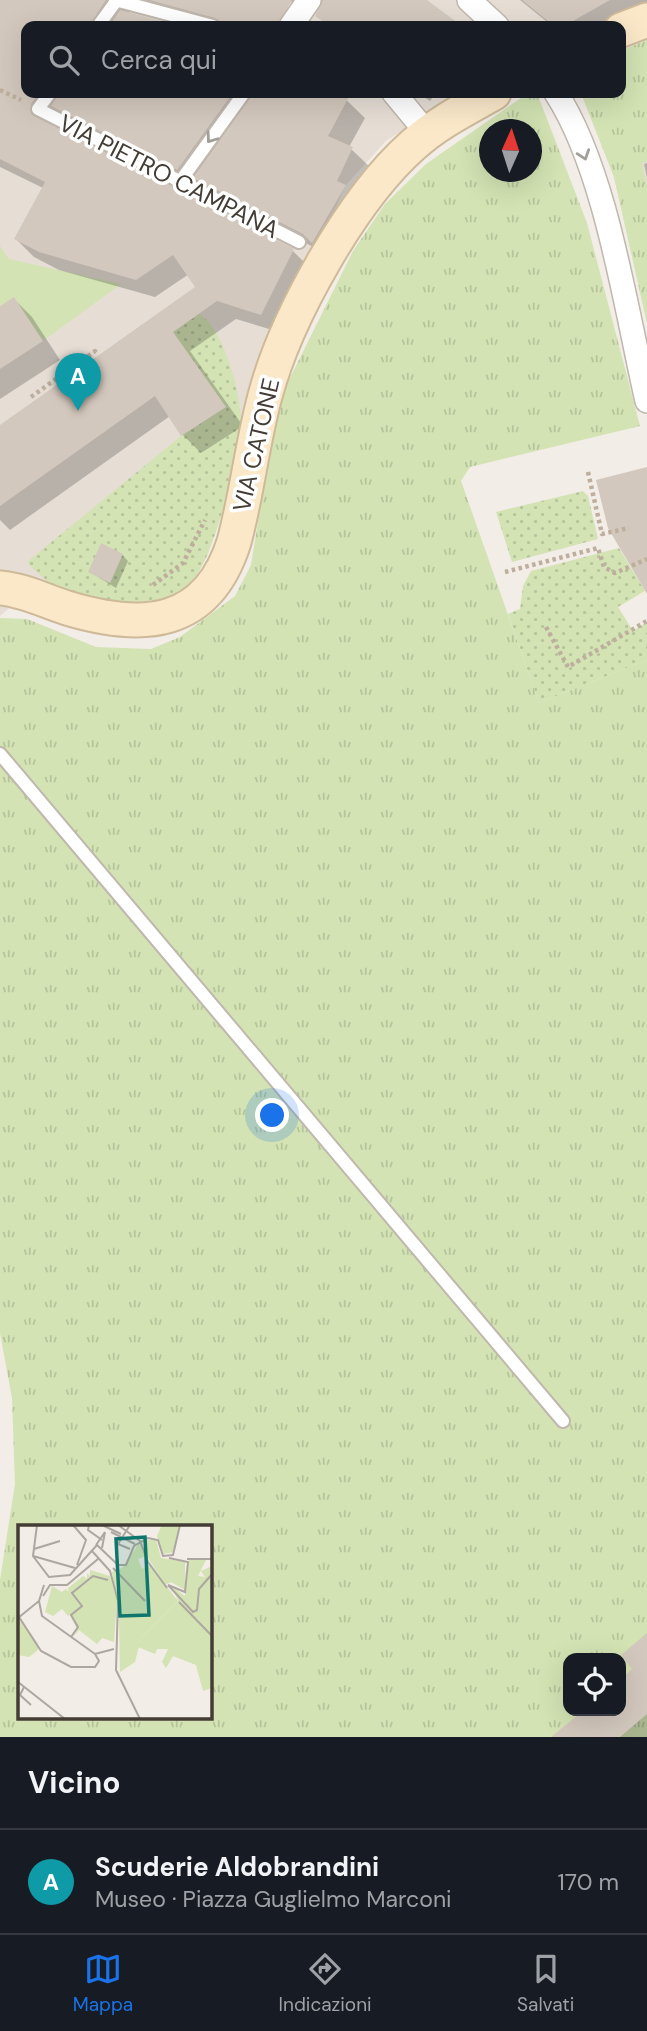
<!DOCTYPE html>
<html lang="it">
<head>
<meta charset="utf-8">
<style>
	body { margin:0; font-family:"DM Sans",sans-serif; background:#20242c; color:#f1f3f6 }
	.controls { position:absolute; right:21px; bottom:21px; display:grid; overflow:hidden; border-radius:14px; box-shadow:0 7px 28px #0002 }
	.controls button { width:63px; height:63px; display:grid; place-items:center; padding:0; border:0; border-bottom:2px solid #363941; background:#171b24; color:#f1f3f6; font:35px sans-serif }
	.compass { position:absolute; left:479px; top:119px; width:63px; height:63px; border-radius:50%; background:#171b24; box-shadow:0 7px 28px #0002; rotate:3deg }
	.you { position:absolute; left:273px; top:1116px; width:24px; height:24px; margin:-18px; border:5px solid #fff; border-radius:50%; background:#1a73e8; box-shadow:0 0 0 10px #1a73e833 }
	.badge { display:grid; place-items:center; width:46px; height:46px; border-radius:50%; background:#1a73e8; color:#fff; font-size:23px; font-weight:700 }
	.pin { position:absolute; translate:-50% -58px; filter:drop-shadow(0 2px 4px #0008) }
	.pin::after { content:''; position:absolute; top:37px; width:24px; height:21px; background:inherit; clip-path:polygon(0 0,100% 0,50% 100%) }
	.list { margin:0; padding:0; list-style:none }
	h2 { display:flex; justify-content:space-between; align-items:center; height:91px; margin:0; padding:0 28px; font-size:30px }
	h2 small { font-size:23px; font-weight:400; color:#9ea1a6 }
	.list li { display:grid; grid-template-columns:46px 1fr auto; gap:21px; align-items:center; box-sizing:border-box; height:105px; padding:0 28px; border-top:2px solid #363941 }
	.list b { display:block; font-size:26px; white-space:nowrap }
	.list p { margin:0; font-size:23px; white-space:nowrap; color:#9ea1a6 }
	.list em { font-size:23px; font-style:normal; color:#9ea1a6 }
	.icon { flex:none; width:38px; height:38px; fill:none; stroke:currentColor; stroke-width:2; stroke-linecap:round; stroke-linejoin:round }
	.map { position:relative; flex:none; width:647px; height:1737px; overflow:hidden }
	.search { position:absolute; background:#171b24; box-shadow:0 7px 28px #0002; left:21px; right:21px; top:21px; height:77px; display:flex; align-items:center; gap:18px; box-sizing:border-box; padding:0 24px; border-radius:14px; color:#9ea1a6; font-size:26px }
	.sheet { height:196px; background:#171b24 }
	nav { display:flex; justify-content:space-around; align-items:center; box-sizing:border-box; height:98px; border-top:2px solid #363941; background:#171b24; font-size:19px; color:#9ea1a6 }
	nav a { display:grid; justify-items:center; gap:4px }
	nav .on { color:#1a73e8 }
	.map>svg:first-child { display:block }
</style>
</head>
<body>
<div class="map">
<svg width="647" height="1737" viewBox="0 0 647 1737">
	<defs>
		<pattern id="grass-dots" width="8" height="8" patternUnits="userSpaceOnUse" patternTransform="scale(1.75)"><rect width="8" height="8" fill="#d3e3b3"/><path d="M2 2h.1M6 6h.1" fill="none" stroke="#b6c49b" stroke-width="1.8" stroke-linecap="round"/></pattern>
		<pattern id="park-tufts" width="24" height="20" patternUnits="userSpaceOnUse" patternTransform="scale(1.75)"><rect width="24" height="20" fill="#d3e3b3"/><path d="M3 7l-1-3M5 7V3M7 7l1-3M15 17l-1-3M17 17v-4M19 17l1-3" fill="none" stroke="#b6c49b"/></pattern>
	</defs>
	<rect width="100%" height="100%" fill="#f2ede7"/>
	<!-- residential -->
	<polygon fill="#e6ded5" points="0,0 647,0 647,323 614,177 581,93 621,93 621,26 26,26 26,93 460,93 386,141 346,185 251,389 241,419 228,490 207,557 192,582 179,592 48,584 42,580 0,616"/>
	<!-- grass -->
	<g fill="url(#grass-dots)">
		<path d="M 199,314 C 223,326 241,394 241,420 C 240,453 214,560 191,582 C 170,603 138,603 110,602 C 77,600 48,587 27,562 L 181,436 L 225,407 L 173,332 Z"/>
		<polygon points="583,491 588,496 598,539 512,562 496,512"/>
		<polygon points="619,548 645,591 618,607 633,631 647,622 647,660 539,703 508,614 520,609 523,586 531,571"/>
	</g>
	<!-- park -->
	<g fill="url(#park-tufts)" fill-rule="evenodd">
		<polygon points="647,40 647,162 642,163 647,186 647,323 614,177 581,93 621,93 621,51"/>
		<path d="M 528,93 L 537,93 L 587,223 L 640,426 L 470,467 L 461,481 L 539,703 L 647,660 L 647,1737 L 0,1737 L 0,1580 L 15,1484 L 12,1398 L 0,1333 L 0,618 L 27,619 L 96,647 L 151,649 L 180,637 L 235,596 L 251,565 L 277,404 L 353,251 L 385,204 L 426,164 ZM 490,130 L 532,130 L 532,172 L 490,172 ZM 19,1527 L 210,1527 L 210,1718 L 19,1718 ZM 568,1658 L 621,1658 L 621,1711 L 568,1711 Z"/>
	</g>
	<!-- garden -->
	<polygon fill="#d3e3b3" points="0,246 9,259 121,284 43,341 14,297 0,306"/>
	<!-- shadow -->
	<g fill="#0003">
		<polygon points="0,0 238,0 267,26 200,26 132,9 128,14 175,26 26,26 26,93 339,93 365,118 349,147 370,167 323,252 214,196 200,182 196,187 72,124 58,110 47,126 293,251 311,269 279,332 236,319 190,351 243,426 201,453 183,435 170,416 10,530 0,520 0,427 198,287 189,274 155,297 59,270 34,257 16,239 43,188 0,167"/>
		<polygon points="289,0 424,0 458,26 328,26 317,15 321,6 312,16"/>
		<polygon points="520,0 647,0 647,8 614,26 552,26"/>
		<polygon points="418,93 436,93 430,101"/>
		<polygon points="647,163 647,178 644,164"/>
		<polygon points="14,299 32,317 60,360 0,399 0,308"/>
		<polygon points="122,555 128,561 116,588 90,572"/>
		<polygon points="647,1635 647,1737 554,1737 585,1711 621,1711 621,1681 635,1670"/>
	</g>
	<!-- building -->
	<g fill="#d3c8bd">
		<polygon points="0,0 106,0 89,26 26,26 26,93 39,93 31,104 31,114 294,249 261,315 217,301 173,332 226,407 181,436 155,396 0,506 0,425 195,287 173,255 136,280 39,252 14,239 45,182 0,159"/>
		<polygon points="149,0 292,0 277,26 222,26 215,18"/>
		<polygon points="323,0 427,0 462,26 330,26 315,16"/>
		<polygon points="522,0 610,0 564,26 554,26"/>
		<polygon points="120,10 180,26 109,26"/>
		<polygon points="59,93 233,93 177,170 51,106"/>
		<polygon points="253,93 351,93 328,136 353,147 337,181 346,185 312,243 303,234 193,178"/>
		<polygon points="14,297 43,341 0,369 0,306"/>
		<polygon points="647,467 647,594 608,528 596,480"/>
		<polygon points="101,543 123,554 110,583 88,572"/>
		<polygon points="647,1633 647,1714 620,1737 551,1737 583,1711 621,1711 621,1679 632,1669 621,1655"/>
	</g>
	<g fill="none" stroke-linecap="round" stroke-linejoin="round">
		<!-- lane casing -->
		<g stroke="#c0b7ad" stroke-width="16">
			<g id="lane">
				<polyline points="115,0 213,26"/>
				<polyline points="98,26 117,0"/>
				<polyline points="50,93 38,109 299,242"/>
				<polyline points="179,183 244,93"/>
				<polyline points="0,754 563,1421"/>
			</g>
		</g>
		<!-- street casing -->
		<g stroke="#c0b7ad" stroke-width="26">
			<g id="street">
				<polyline points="469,0 497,26"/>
				<polyline points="291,26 309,0"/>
				<polyline points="394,93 427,133"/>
				<path d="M 556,93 C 606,170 626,310 647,401"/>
			</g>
		</g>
		<!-- secondary casing -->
		<g stroke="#ceba99" stroke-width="37">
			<g id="secondary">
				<polyline points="621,30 647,20"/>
				<path d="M 0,588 C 24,590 45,601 67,608 C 143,631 207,627 234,542 C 247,494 252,444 265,396 C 286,317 352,199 413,145 C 437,123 466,109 494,93"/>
			</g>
		</g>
		<!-- path -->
		<g stroke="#bdae9d" stroke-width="4.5" stroke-dasharray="3.5 3.5" stroke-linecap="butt">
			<polyline points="0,90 21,100"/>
			<polyline points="31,397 95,351 98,355"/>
			<polyline points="588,472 602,534 629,528"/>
			<polyline points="505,572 598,548 604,567 615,573 647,559"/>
			<polyline points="153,585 183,563 205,520"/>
			<polyline points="546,627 568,667 647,621"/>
		</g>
		<!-- lane -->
		<use href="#lane" stroke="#fff" stroke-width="12"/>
		<!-- street -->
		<use href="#street" stroke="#fff" stroke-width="23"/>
		<!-- secondary -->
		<use href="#secondary" stroke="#fae8c9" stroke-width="33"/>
	</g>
	<!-- one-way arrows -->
	<defs><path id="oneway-chevron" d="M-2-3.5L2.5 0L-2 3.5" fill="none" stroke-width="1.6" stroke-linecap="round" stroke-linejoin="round" transform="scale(1.75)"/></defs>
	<g stroke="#a29e9a">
		<use href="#oneway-chevron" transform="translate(211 138) rotate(126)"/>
		<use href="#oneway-chevron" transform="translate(584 155) rotate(71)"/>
	</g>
	<g text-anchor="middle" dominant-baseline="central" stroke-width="7" stroke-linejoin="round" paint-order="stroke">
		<!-- street labels -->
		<g font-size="24" fill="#443d36" stroke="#fff">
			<text transform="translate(169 176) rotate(27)">VIA PIETRO CAMPANA</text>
			<text transform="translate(256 445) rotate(-77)">VIA CATONE</text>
		</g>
	</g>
	<!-- overview -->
	<g transform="translate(18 1525)">
		<rect width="194" height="194" fill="#f2ede7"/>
		<path d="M 171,34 L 188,35 L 180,51 L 187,52 L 183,46 L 194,41 L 194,163 L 185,166 L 178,140 L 155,131 L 148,143 L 144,137 L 150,124 L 139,124 L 137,129 L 120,122 L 123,113 L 160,76 L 155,62 L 167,71 Z" fill="#d3e3b3"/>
		<path d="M 144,0 L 161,0 L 156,27 L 145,29 L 139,11 ZM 138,14 L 143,33 L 167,37 L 167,65 L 153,57 L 147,60 L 130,33 L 124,16 ZM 122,17 L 128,31 L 120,34 L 124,44 L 132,40 L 160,76 L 123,113 L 117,137 L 102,147 L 101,93 L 94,47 L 104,43 ZM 72,45 L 92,51 L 99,75 L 96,117 L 84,113 L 79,119 L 61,105 L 55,112 L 59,104 L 52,90 L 50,63 L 65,51 L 69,54 L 69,48 L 72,51 Z" fill="#d3e3b3"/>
		<path d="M 194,53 L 194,96 L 189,103 L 182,69 ZM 34,61 L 44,67 L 48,64 L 61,82 L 50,91 L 44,84 L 35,91 L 27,87 ZM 2,94 L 20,119 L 20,125 L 11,132 L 0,130 Z" fill="#d3e3b3"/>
		<path fill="none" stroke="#aca7a0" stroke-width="2" d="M 19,0 L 15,31 L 31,52 L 52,50 L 79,20 L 100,40M 55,0 L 68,15 L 59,40M 71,0 L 70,5 L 84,15M 84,0 L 103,9M 100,0 L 122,16 L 130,37 L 149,63M 93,7 L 117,19M 78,20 L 87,7 L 84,23M 16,24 L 42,16M 112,24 L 100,19 L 112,0M 74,26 L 92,46 L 100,76 L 98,145 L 122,194M 15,31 L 57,43M 151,33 L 170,37 L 167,67 L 150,60 L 175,87 L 179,85 L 181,64 L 195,48M 169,34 L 195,34M 100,40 L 108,40 L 116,21 L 130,13 L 140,15 L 145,31 L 155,30 L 162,0M 95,43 L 127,76M 25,71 L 32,60 L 49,60 L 80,34M 21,76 L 24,91 L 77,129 L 96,124M 161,77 L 195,112M 1,92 L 23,126 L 53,142 L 77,142 L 81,136 L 77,129M 0,93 L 21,76 L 26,60M 53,112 L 60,102 L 53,90 L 64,81 L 54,68 L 75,51 L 90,55M 0,157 L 47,194M 6,162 L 2,170 L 13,180"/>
		<path fill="#0f766e" fill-opacity="0.15" stroke="#0f766e" stroke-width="3.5" d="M 127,12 L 131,90 L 102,91 L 98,14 Z"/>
		<rect width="194" height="194" fill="none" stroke="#443d36" stroke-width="3.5"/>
	</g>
</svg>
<div class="controls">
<button><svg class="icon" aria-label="locate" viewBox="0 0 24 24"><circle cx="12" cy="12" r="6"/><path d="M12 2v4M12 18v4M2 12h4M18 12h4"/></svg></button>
</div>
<svg class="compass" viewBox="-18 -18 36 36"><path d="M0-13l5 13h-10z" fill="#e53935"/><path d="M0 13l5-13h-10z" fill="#9ea1a6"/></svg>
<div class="you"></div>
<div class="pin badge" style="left:78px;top:411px;background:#0f9aa8">A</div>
<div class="search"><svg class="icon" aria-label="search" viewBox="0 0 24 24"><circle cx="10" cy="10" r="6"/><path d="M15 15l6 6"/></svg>Cerca qui</div>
</div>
<section class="sheet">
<h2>Vicino<small></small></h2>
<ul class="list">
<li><span class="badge" style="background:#0f9aa8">A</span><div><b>Scuderie Aldobrandini</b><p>Museo · Piazza Guglielmo Marconi</p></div><em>170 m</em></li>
</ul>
</section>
<nav>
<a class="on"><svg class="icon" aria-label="map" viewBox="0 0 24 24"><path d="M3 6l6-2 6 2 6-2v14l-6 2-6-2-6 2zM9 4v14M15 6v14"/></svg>Mappa</a>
<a><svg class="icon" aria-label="directions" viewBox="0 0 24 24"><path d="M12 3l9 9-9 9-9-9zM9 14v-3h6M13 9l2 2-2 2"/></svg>Indicazioni</a>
<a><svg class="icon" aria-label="saved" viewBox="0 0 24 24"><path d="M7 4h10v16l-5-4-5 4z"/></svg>Salvati</a>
</nav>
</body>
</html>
